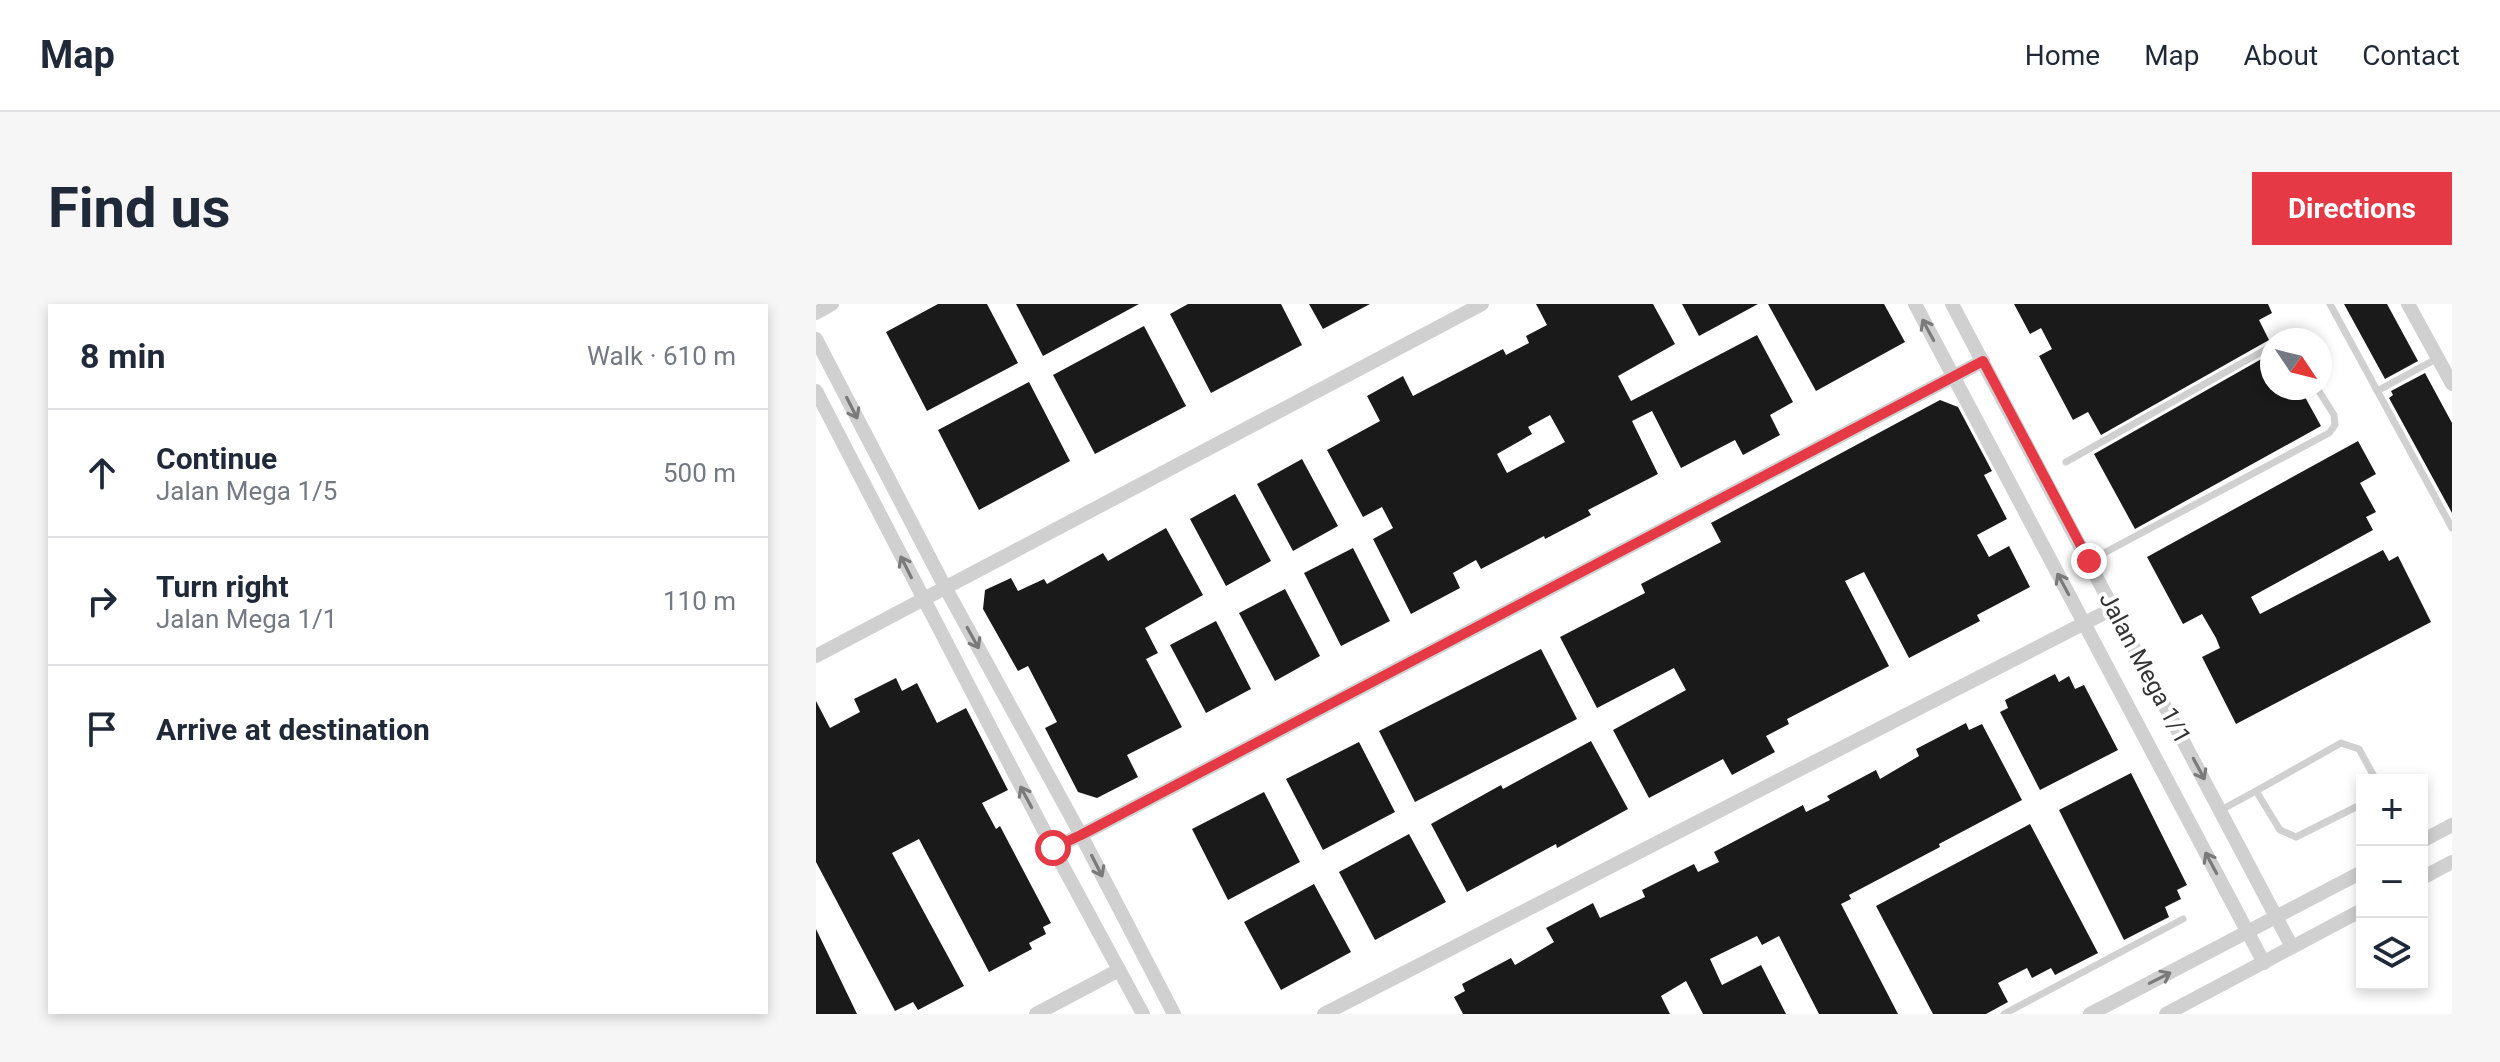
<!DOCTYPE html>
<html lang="en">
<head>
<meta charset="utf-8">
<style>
	body { margin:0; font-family:Roboto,sans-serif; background:#f6f6f7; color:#1f2937 }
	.controls { position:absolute; right:24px; bottom:24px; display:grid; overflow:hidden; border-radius:0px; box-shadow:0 4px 12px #0003 }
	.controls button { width:72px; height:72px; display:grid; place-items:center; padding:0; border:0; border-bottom:2px solid #e0e1e3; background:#fff; color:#1f2937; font:40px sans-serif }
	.compass { position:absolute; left:1444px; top:24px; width:72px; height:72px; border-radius:50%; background:#fff; box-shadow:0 4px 12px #0003; rotate:125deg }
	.stop { position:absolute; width:24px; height:24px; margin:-18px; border:6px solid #e63946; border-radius:50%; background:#fff }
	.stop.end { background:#e63946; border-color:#fff; box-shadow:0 2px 8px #0008 }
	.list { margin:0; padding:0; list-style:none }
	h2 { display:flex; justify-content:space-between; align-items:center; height:104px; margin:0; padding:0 32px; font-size:34px }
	h2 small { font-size:26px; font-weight:400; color:#747a83 }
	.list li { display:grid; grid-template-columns:52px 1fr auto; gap:24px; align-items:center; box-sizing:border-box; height:128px; padding:0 32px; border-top:2px solid #e0e1e3 }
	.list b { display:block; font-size:30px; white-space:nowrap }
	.list p { margin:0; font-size:26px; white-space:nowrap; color:#747a83 }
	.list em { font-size:26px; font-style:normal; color:#747a83 }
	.icon { flex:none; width:44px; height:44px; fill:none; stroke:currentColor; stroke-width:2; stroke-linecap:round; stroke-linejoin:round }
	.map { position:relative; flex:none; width:1636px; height:710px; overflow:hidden; border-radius:0px }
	header { display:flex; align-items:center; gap:48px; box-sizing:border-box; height:112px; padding:0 40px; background:#fff; border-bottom:2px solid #e0e1e3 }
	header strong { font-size:38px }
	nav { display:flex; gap:44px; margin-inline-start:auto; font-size:28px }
	.intro { display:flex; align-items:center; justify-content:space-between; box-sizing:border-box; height:192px; padding:0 48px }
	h1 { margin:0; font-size:56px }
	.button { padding:20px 36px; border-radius:0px; background:#e63946; color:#fff; font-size:28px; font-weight:700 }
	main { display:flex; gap:48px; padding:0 48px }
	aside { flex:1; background:#fff; border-radius:0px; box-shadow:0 4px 12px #0003 }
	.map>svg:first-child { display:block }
</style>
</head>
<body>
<header>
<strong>Map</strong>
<nav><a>Home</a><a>Map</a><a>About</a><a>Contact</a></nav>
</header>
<div class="intro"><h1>Find us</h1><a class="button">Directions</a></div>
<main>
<aside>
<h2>8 min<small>Walk · 610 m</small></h2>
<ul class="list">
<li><svg class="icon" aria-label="ahead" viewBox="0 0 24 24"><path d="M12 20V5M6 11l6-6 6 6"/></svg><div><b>Continue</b><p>Jalan Mega 1/5</p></div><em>500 m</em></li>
<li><svg class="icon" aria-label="right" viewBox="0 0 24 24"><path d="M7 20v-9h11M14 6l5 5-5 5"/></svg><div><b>Turn right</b><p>Jalan Mega 1/1</p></div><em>110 m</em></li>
<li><svg class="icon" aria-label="arrive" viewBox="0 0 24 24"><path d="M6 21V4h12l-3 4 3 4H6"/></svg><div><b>Arrive at destination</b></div></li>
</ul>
</aside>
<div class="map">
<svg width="1636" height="710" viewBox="0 0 1636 710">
	<rect width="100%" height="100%" fill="#fff"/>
	<!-- building -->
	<g fill="#1a1a1a" fill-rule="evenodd">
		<polygon points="122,0 171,0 202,59 111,107 70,28"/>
		<polygon points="200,0 323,0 227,52"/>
		<polygon points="372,0 465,0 486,41 395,89 354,10"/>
		<polygon points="493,0 554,0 507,25"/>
		<path d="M 720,0 L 837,0 L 859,40 L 802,72 L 815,97 L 941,31 L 977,98 L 954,111 L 964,131 L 927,151 L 919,136 L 865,164 L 836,107 L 816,117 L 842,170 L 772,206 L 775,211 L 729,235 L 728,232 L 665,265 L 660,256 L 637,269 L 644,284 L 595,310 L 557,235 L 577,224 L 566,203 L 547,213 L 511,146 L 564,117 L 551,92 L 587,72 L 597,92 L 687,45 L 690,51 L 713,39 L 710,32 L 731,21 ZM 734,111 L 749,138 L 691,169 L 681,150 L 716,130 L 712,123 Z"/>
		<polygon points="866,0 942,0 883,32"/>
		<polygon points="952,0 1068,0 1089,38 1000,87"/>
		<polygon points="1198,0 1452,0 1456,9 1443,16 1453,36 1285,131 1272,108 1257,116 1223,52 1236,45 1225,24 1214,30"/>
		<polygon points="1528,0 1571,0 1602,57 1569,75"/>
		<polygon points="328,22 370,102 279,150 237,71"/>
		<polygon points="1456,49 1456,84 1484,84 1505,122 1319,225 1278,150"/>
		<polygon points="1609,69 1636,119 1636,209 1573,94 1577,91 1575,87"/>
		<polygon points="213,78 254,157 163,206 122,126"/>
		<polygon points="1124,96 1142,103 1176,167 1168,171 1191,215 1161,231 1173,253 1193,242 1214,283 1161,311 1164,317 1093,354 1048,268 1029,277 1073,362 971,415 973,420 950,432 959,448 916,471 907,455 833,494 797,426 870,386 858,364 781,404 744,333 829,289 825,280 905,238 895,219"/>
		<polygon points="1542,137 1560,170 1544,179 1560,208 1550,213 1557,226 1435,293 1444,310 1567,246 1573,257 1582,252 1615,318 1420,420 1386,353 1404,344 1400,334 1386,310 1367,320 1331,253"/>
		<polygon points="486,155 522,222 477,247 441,180"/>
		<polygon points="419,190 455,257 410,282 374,215"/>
		<polygon points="350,224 387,291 329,324 342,349 330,355 366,423 311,451 322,473 281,494 262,488 229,424 241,418 212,362 202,367 167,305 169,286 195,274 202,287 228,275 231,280 287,249 292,257"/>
		<polygon points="537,244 574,317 525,342 488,269"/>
		<polygon points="469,285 504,352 459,377 423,309"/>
		<polygon points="400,317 435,385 390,409 354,341"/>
		<polygon points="725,345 761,415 599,498 563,427"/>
		<polygon points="1239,370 1243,378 1253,372 1259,385 1268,381 1302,446 1224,486 1184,408 1192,404 1189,396"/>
		<polygon points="80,374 86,387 101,379 121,419 150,404 192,486 166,499 180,525 184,522 235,619 227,623 230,630 213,639 216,645 173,668 103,535 76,549 148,682 102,706 97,698 79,707 0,558 0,397 14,424 44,408 38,395"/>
		<polygon points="1150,419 1153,426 1166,420 1206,496 1123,540 1124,543 1033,591 1035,595 1025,600 1082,710 1003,710 963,632 946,641 941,632 894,655 906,681 945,661 970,710 887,710 870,677 845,692 854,710 647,710 638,693 649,687 646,680 695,654 699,661 738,638 730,624 777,599 784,614 829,593 826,586 878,560 882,568 903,558 898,548 987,501 990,508 1014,496 1011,492 1060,466 1064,475 1103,452 1100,445"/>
		<polygon points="775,437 812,505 741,544 740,540 651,588 615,520 685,481 687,485"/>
		<polygon points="543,438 579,508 507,546 470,475"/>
		<polygon points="1315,469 1371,581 1361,586 1365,595 1349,603 1353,613 1308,636 1243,506"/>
		<polygon points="448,488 484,558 412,596 376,525"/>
		<polygon points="1214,520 1282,649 1239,671 1235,664 1216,674 1211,664 1182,679 1192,698 1170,710 1117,710 1060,602"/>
		<polygon points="593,530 630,598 559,636 523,568"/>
		<polygon points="498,580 535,648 465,686 428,618"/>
		<polygon points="0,625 41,710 0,710"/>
	</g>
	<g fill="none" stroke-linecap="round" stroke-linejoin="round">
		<!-- service -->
		<g stroke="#d0d0d0" stroke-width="7">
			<polyline points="1514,0 1636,224"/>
			<polyline points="1561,87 1622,54"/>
			<polyline points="1250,158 1456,42"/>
			<polyline points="1273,257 1513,129 1519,121 1518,111 1501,84"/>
			<polyline points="1546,500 1480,533 1464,526 1440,487 1525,439 1543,445 1560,476"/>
			<polyline points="1405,506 1440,487"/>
			<polyline points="1188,710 1367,615"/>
		</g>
		<!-- minor -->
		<g stroke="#d0d0d0" stroke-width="14">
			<polyline points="1099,0 1448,659"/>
			<polyline points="1136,0 1476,643"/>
			<polyline points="1592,0 1636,80"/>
			<polyline points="0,9 16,0"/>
			<polyline points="0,35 129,283 265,531 358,710"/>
			<polyline points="0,87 237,544 327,710"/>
			<polyline points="0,352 666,0"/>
			<polyline points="1606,537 1636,521"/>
			<polyline points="237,544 265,531 1167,57"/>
			<polyline points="1606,574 1636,558"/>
			<polyline points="220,710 303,666"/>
			<polyline points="508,710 1298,304"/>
			<polyline points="1274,710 1546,568"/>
			<polyline points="1350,710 1546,606"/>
		</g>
	</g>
	<!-- one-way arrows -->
	<defs><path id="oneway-shaft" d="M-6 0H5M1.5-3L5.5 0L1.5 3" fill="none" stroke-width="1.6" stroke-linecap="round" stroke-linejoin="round" transform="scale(2)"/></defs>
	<g stroke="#7a7a7a">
		<use href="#oneway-shaft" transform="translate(1112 26) rotate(-118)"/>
		<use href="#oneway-shaft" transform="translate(36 104) rotate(63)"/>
		<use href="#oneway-shaft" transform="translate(90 263) rotate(-117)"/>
		<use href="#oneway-shaft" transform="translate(1247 280) rotate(-118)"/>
		<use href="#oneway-shaft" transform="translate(157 334) rotate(61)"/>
		<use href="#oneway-shaft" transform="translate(1383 465) rotate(62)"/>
		<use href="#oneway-shaft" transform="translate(210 493) rotate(-118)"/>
		<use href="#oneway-shaft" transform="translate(1395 559) rotate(-118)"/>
		<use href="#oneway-shaft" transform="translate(281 562) rotate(63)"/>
		<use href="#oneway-shaft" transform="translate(1344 674) rotate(-27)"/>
	</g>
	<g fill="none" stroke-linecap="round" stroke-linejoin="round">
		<!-- route -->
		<polyline stroke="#e63946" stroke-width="10" points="237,544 265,531 1167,57 1273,257"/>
	</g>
	<g text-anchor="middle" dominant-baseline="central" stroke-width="8" stroke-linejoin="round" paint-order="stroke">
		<!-- street labels -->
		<g font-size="24" fill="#333" stroke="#fff">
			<text transform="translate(1329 364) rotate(62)">Jalan Mega 1/1</text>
		</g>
	</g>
</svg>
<div class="controls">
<button>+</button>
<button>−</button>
<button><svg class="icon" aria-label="layers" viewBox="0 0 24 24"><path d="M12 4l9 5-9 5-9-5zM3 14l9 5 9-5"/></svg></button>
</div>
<svg class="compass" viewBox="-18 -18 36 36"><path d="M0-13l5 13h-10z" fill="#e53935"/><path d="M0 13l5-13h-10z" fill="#747a83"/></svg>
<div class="stop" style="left:237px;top:544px"></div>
<div class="stop end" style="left:1273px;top:257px"></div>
</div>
</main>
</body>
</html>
